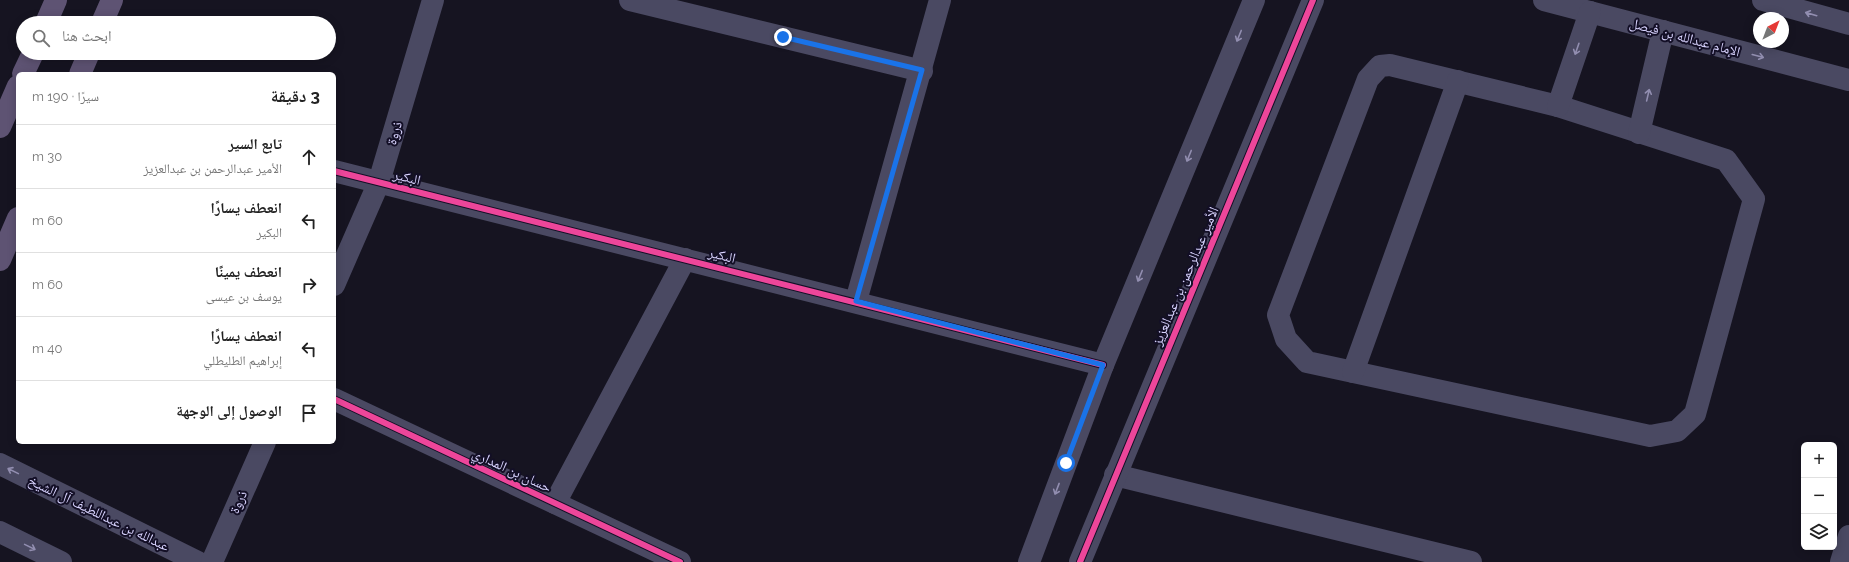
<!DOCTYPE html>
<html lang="ar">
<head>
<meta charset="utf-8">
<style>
	body { margin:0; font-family:Raleway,"Noto Naskh Arabic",sans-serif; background:#f6f6f6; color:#222; direction:rtl }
	.controls { position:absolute; right:12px; bottom:12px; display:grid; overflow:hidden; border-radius:6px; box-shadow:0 2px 10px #0003 }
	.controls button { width:36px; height:36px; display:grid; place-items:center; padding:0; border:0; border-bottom:1px solid #e0e0e0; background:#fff; color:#222; font:20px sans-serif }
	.compass { position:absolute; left:1753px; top:12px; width:36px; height:36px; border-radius:50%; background:#fff; box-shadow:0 2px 10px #0003; rotate:42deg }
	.stop { position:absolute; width:12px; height:12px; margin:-9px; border:3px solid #1a73e8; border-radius:50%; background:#fff }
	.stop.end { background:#1a73e8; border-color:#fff; box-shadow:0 1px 4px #0008 }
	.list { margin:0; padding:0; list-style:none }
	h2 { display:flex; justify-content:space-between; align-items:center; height:52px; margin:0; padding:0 16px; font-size:17px }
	h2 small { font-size:13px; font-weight:400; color:#767676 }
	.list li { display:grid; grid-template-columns:26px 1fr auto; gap:12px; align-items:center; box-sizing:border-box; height:64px; padding:0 16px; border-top:1px solid #e0e0e0 }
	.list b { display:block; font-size:15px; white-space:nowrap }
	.list p { margin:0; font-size:13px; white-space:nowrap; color:#767676 }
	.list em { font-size:13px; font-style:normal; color:#767676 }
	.icon { flex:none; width:22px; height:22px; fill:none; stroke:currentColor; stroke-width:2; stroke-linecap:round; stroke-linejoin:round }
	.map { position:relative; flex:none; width:1849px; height:562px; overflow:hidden; direction:ltr }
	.search { position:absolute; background:#fff; box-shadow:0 2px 10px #0003; left:16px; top:16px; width:320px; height:44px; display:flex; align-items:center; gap:10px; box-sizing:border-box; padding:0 14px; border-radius:22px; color:#767676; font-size:15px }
	.panel { position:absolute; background:#fff; box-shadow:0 2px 10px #0003; left:16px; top:72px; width:320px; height:372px; border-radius:6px; direction:rtl }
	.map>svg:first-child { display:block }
</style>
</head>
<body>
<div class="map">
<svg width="1849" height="562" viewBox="0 0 1849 562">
	<rect width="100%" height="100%" fill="#161421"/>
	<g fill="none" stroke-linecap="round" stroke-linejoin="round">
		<!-- minor -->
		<g stroke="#4a4962" stroke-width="22">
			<polyline points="630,0 922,71"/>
			<polyline points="1544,0 1849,80"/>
			<polyline points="1763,0 1849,24"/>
			<polygon points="1390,65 1558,106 1726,160 1754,199 1695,414 1677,431 1650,436 1307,362 1286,339 1278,315 1368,79 1380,66"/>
			<polyline points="1558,106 1590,12"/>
			<polyline points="1639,133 1663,31"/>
			<polyline points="334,171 1103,365"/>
			<polyline points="334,285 379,182 433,0"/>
			<polyline points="856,301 940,0"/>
			<polyline points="1353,372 1458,81"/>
			<polyline points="334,399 680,562"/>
			<polyline points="0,464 198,562"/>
			<polyline points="1115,475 1471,562"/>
			<polyline points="555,503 685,259"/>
			<polyline points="0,532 61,562"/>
			<polyline points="212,562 265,442"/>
			<polyline points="1029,562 1103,365 1254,0"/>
			<polyline points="1080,562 1313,0"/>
			<polyline points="1841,562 1849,536"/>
		</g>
		<!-- major -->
		<g stroke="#5e5373" stroke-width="22">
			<polyline points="46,23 56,0"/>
			<polyline points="102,23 112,0"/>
			<polyline points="23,74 33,53"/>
			<polyline points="80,74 89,53"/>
			<polyline points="0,127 18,86"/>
			<polyline points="0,260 18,218"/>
		</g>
		<!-- cycleway casing -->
		<g stroke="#130f26" stroke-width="8">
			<g id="cycleway">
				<polyline points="334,171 1103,365"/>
				<polyline points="334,399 680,562"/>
				<polyline points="1080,562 1313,0"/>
			</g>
		</g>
		<!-- cycleway -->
		<use href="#cycleway" stroke="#ed469a" stroke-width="6"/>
	</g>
	<!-- one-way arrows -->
	<defs><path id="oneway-shaft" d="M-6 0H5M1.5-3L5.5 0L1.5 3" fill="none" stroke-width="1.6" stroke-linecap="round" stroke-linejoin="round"/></defs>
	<g stroke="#928eb0">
		<use href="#oneway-shaft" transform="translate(1811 14) rotate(-164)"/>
		<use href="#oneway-shaft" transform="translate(1239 36) rotate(112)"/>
		<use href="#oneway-shaft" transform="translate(1577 49) rotate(109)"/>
		<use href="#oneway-shaft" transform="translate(1758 56) rotate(15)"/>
		<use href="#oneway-shaft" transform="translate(1648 95) rotate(-77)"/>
		<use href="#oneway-shaft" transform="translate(1189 156) rotate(112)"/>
		<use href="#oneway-shaft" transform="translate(1140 276) rotate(112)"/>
		<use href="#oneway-shaft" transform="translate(13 471) rotate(-154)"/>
		<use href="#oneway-shaft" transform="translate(1057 489) rotate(111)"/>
		<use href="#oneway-shaft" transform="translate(30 547) rotate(26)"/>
	</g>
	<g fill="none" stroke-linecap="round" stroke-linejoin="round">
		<!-- route -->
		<polyline stroke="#1a73e8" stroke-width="5" points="783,37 922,70 856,301 1103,365 1066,463"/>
	</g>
	<g text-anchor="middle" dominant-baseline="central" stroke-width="4" stroke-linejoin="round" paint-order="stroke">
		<!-- street labels -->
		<g font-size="14" fill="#d9d4ff" stroke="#130f26">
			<text transform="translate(1685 37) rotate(15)">الإمام عبدالله بن فيصل</text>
			<text transform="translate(394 133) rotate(-74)">ذروة</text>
			<text transform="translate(407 177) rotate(14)">البكير</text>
			<text transform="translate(722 255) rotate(14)">البكير</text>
			<text transform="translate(1185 276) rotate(-67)">الأمير عبدالرحمن بن عبدالعزيز</text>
			<text transform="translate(512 470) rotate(25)">حسان بن المداري</text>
			<text transform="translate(238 502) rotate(-66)">ذروة</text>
			<text transform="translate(99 513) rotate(26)">عبدالله بن عبداللطيف آل الشيخ</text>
		</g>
	</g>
</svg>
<div class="controls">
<button>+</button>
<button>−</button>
<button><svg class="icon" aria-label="layers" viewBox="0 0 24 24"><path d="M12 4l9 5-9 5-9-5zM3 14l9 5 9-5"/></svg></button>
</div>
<svg class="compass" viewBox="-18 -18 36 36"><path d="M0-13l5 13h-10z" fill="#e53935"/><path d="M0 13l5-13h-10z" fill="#767676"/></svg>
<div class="stop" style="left:1066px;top:463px"></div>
<div class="stop end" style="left:783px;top:37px"></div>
<div class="search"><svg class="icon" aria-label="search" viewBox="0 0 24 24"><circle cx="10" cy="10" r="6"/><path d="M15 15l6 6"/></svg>ابحث هنا</div>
<section class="panel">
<h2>3 دقيقة<small>سيرًا · 190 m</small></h2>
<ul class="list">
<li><svg class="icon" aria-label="ahead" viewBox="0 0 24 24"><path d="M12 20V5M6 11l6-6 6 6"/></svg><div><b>تابع السير</b><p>الأمير عبدالرحمن بن عبدالعزيز</p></div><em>30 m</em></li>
<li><svg class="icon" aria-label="left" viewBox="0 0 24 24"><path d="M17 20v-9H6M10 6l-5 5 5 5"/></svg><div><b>انعطف يسارًا</b><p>البكير</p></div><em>60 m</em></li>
<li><svg class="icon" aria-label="right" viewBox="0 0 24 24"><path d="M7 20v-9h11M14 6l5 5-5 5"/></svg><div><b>انعطف يمينًا</b><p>يوسف بن عيسى</p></div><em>60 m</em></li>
<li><svg class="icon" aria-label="left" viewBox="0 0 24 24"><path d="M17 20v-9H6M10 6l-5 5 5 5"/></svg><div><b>انعطف يسارًا</b><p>إبراهيم الطليطلي</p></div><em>40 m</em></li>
<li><svg class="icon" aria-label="arrive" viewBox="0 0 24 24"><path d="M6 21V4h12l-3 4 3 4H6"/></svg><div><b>الوصول إلى الوجهة</b></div></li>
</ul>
</section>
</div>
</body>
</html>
